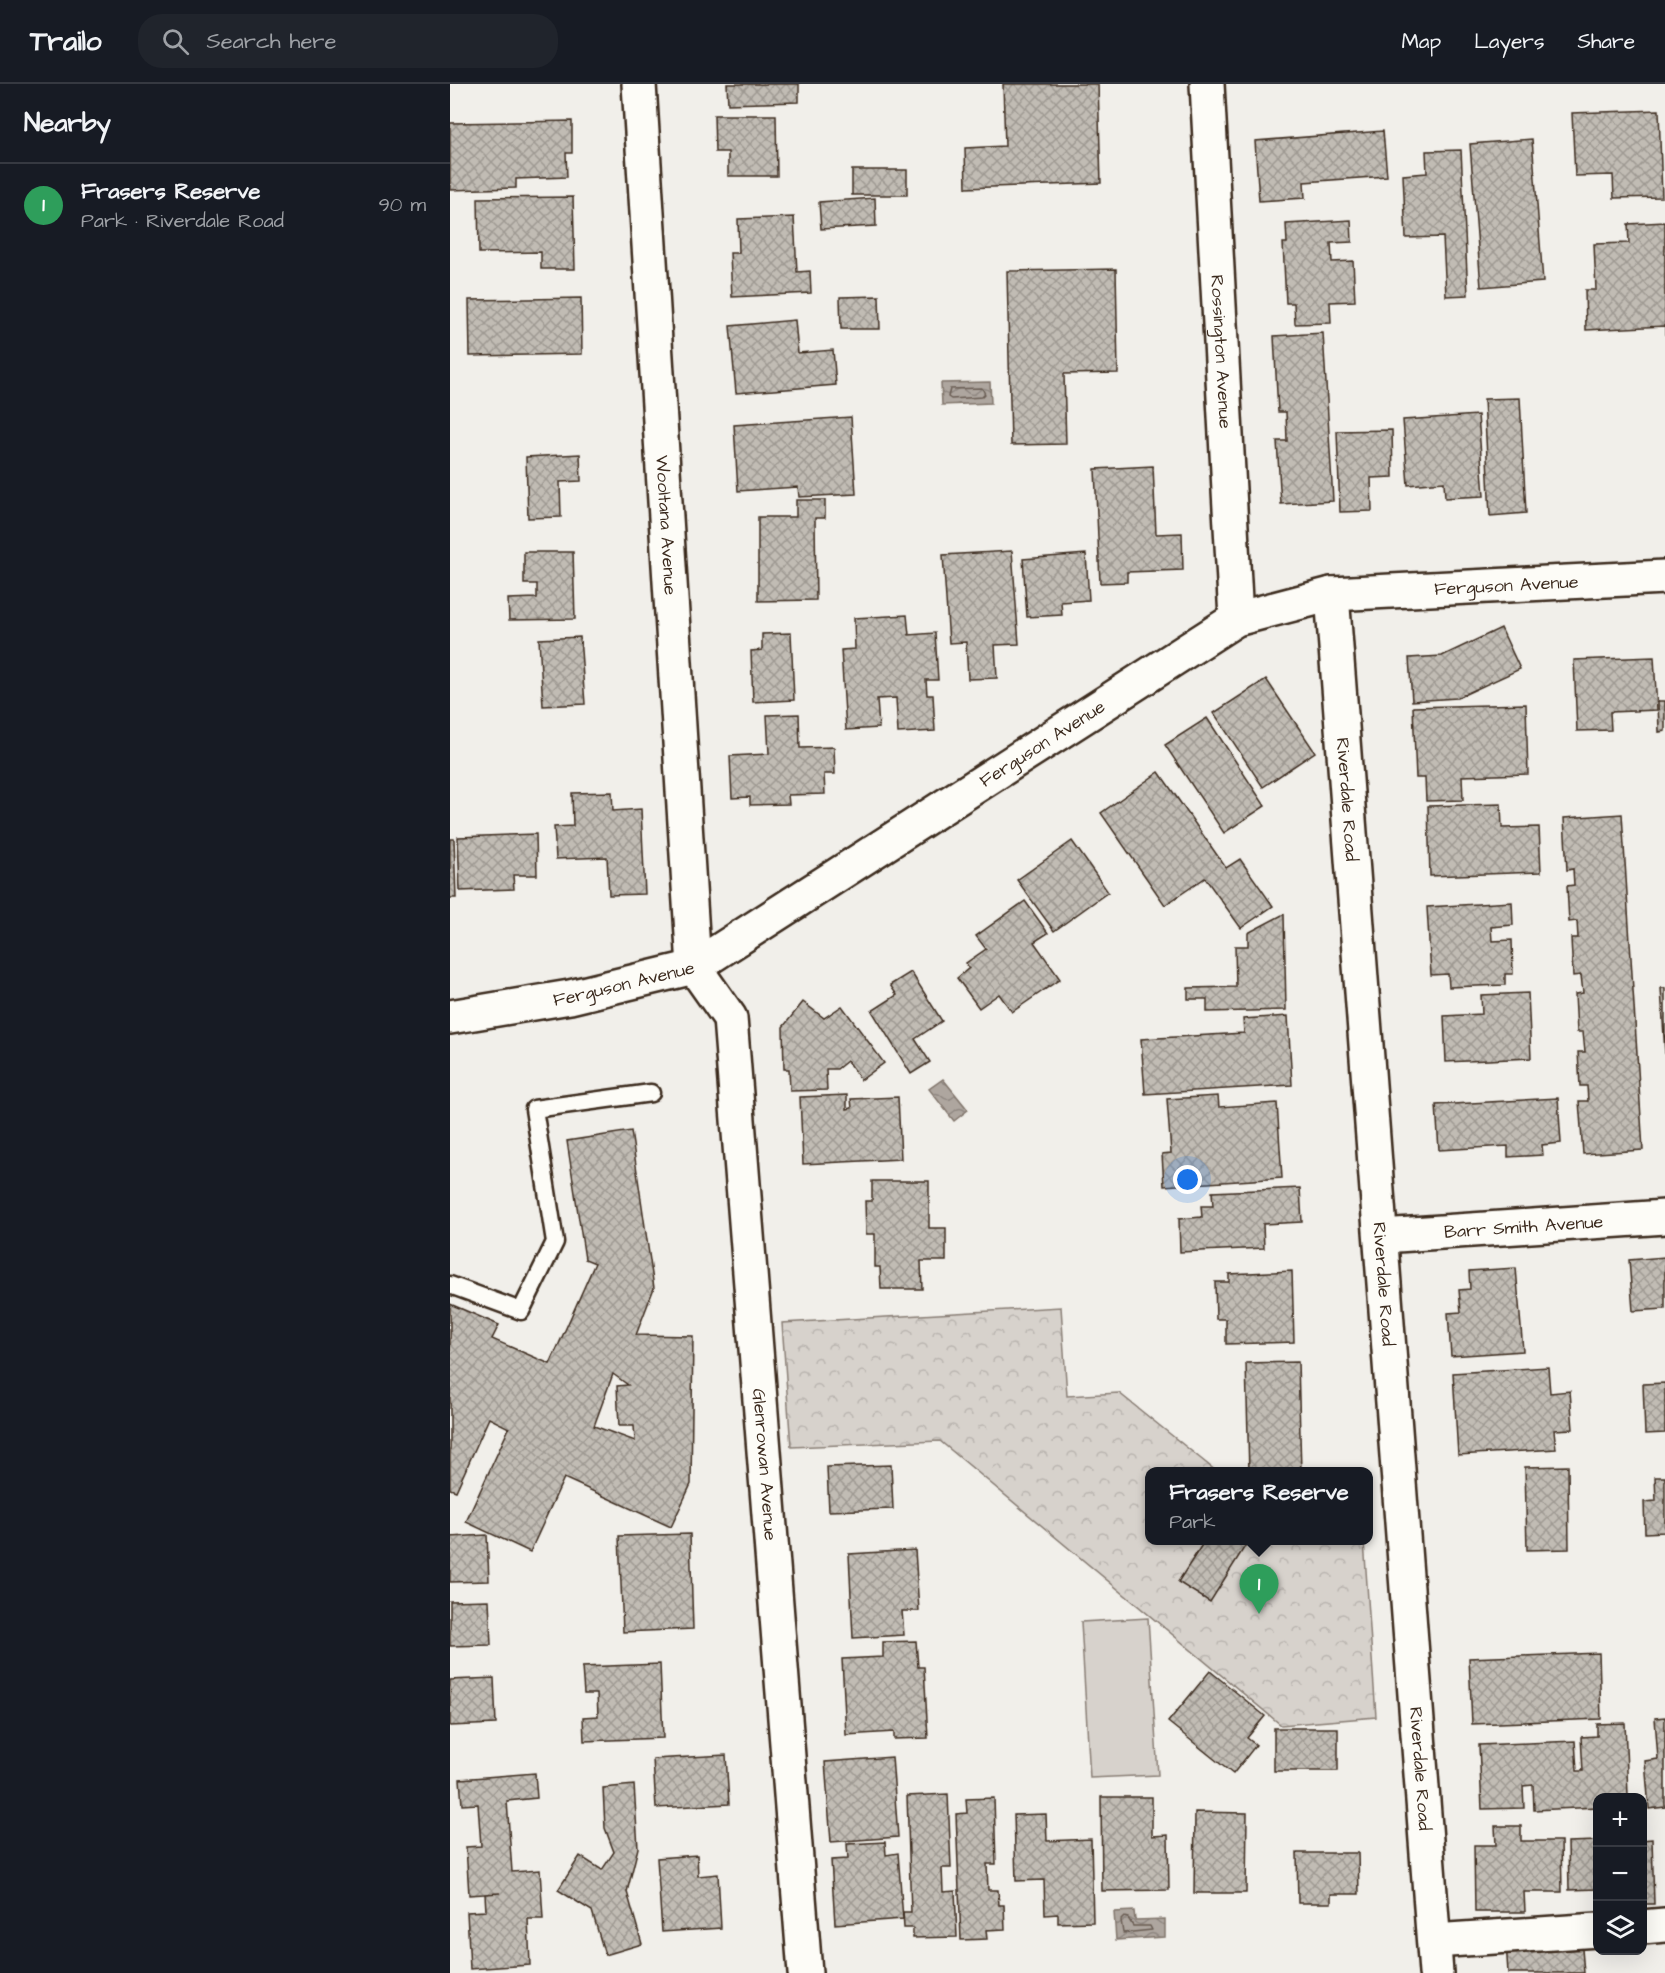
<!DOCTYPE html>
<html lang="en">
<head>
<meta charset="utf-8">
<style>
	body { margin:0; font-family:"Architects Daughter",sans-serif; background:#20242c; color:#f1f3f6 }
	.controls { position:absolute; right:18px; bottom:18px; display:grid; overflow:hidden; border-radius:12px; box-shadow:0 6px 24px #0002 }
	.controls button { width:54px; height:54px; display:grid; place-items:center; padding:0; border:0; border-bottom:2px solid #363941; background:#171b24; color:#f1f3f6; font:30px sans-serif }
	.you { position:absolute; left:738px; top:1096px; width:21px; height:21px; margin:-15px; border:4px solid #fff; border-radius:50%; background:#1a73e8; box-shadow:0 0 0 9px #1a73e833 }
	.badge { display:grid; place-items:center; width:39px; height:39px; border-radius:50%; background:#0b8043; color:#fff; font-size:20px; font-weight:700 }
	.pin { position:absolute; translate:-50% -50px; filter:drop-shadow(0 2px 3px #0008) }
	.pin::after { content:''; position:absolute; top:32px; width:21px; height:18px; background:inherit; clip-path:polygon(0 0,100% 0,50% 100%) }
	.popup { position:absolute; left:695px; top:1383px; width:228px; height:78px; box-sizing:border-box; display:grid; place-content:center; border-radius:12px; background:#171b24; filter:drop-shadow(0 2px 4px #0005); font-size:20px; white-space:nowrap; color:#9ea1a6 }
	.popup b { font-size:22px; color:#f1f3f6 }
	.popup::after { content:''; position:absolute; left:50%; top:100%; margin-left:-12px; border:12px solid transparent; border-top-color:#171b24 }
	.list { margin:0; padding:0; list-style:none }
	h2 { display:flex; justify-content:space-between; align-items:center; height:78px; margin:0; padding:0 24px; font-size:26px }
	h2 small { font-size:20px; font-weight:400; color:#9ea1a6 }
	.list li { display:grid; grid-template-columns:39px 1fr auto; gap:18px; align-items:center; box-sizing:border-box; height:84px; padding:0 24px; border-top:2px solid #363941 }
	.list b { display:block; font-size:22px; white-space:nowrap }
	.list p { margin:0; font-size:20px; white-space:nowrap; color:#9ea1a6 }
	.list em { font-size:20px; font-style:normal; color:#9ea1a6 }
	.icon { flex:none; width:33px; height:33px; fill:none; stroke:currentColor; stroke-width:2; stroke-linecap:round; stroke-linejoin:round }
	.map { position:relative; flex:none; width:1215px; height:1889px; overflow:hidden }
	header { display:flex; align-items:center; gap:36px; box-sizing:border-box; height:84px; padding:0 30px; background:#171b24; border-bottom:2px solid #363941 }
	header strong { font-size:28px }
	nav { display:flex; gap:33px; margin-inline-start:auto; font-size:21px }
	.search { width:420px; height:54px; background:#20242c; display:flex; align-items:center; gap:15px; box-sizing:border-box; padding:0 21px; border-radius:24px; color:#9ea1a6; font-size:22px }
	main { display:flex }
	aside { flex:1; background:#171b24 }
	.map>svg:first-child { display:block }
</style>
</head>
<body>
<header>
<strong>Trailo</strong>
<div class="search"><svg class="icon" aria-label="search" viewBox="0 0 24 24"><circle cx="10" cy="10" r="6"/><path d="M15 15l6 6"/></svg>Search here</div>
<nav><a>Map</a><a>Layers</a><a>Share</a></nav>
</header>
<main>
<aside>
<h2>Nearby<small></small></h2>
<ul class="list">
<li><span class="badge" style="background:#2e9e5b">1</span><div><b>Frasers Reserve</b><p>Park · Riverdale Road</p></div><em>90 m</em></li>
</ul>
</aside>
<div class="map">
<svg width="1215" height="1889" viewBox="0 0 1215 1889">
	<defs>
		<pattern id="park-crowns" width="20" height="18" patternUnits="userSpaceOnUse" patternTransform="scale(1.5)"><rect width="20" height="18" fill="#d7d2cc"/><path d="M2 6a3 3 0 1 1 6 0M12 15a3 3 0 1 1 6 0" fill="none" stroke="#b9b4af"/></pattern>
		<pattern id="water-waves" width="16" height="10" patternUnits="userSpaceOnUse" patternTransform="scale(1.5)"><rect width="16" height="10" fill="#aea69f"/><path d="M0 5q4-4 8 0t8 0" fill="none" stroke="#8f8781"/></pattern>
		<pattern id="building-cross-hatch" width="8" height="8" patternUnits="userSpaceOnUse" patternTransform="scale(1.5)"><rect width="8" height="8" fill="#c1bcb4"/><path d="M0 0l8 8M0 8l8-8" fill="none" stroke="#9e9992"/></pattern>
	</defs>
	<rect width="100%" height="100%" fill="#f1efea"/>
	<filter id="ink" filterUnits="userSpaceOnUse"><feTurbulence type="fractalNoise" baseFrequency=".0167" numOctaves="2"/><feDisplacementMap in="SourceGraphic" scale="12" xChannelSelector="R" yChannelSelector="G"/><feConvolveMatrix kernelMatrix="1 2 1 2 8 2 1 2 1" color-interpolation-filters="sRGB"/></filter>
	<g filter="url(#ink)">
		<!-- park -->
		<polygon fill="url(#park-crowns)" stroke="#897e75" stroke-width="1.5" points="611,1223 617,1312 669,1309 766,1387 700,1388 700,1456 914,1457 926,1633 831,1641 490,1357 341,1363 332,1239"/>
		<!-- pitch -->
		<polygon fill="#d7d2cc" stroke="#897e75" stroke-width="1.5" points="698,1534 708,1691 640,1694 631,1538"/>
		<!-- water -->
		<g fill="url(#water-waves)" stroke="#80746b" stroke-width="1.5">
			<polygon points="540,298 541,319 492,321 491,299"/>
			<polygon points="493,995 518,1026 504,1037 479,1005"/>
			<polygon points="684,1827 685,1836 715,1835 715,1853 666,1856 664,1828"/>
		</g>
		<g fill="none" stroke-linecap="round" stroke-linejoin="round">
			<!-- shore -->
			<g stroke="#695c52" stroke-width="1.5">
				<polygon points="532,304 535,310 532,313 501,315 498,313 500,305"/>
				<polygon points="674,1833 678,1834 683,1842 700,1842 702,1846 673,1849 671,1836"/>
			</g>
		</g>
		<!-- building -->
		<g fill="url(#building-cross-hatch)" stroke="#3b2a1e" stroke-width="1.5" fill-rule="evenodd">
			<polygon points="277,0 349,0 349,18 278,20"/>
			<polygon points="553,0 648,0 651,99 516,104 515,64 555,62"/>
			<polygon points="1209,26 1212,113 1164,114 1163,91 1125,92 1122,29"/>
			<polygon points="264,31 326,31 327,92 278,92 278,68 265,68"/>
			<polygon points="122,37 122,69 116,69 117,93 66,95 66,104 0,106 0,39"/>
			<polygon points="933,47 937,92 854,98 855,114 809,117 805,57"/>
			<polygon points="1082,55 1093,198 1031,203 1020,60"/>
			<polygon points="1011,66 1018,211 996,212 993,153 956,154 953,91 977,89 976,67"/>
			<rect x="402" y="86" width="55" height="25"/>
			<polygon points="123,113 125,185 91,185 91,168 29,169 28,114"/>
			<polygon points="425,114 426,142 371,145 369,118"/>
			<polygon points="344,133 347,188 360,187 361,209 282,213 280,169 289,169 288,135"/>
			<polygon points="901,136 902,158 881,159 882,178 903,177 905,217 880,218 881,239 845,240 844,219 836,219 833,159 837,159 836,140"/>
			<polygon points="1215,138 1215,251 1215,242 1136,246 1135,206 1146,206 1144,160 1179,159 1178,140"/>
			<polygon points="666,185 668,289 614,290 616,360 561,361 557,187"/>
			<polygon points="429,212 430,245 391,245 390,213"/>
			<polygon points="131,214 132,270 20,272 19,216"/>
			<polygon points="345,236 348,269 383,266 386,301 286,309 280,242"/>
			<polygon points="873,249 883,417 831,420 827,357 837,357 836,328 828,328 824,252"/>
			<polygon points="1070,314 1076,429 1040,432 1034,315"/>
			<polygon points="1028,331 1034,412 995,414 994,398 958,401 953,336"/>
			<polygon points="401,333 406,410 349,413 348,403 288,407 284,341"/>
			<polygon points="942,346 943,393 921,394 922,427 890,428 887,347"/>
			<polygon points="130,370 131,397 110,398 111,433 78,434 76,373"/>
			<polygon points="703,382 706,450 732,449 733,486 677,488 677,498 650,499 645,385"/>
			<polygon points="346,416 375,416 375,434 365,434 366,516 308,517 308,433 346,433"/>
			<polygon points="562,467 569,560 545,561 547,594 518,595 516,558 499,559 493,471"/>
			<polygon points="74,468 123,468 125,535 59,536 58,515 87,514 87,500 74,500"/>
			<polygon points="636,470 639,516 611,518 612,531 577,533 573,475"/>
			<polygon points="457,531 459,551 485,549 488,596 476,596 477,611 483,611 485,647 448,649 446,614 427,615 429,644 396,646 391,566 405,565 404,534"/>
			<polygon points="1051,544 1070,585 1007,614 962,617 959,574 992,572"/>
			<polygon points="341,549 344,616 303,618 301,567 312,566 312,550"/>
			<polygon points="130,553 135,620 93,622 89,555"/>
			<polygon points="1204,573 1207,626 1160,628 1161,646 1127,647 1124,576"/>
			<polygon points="816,595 865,668 813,703 764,629"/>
			<polygon points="1208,617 1215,617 1215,647 1209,648"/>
			<polygon points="1076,620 1078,690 1012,692 1013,716 976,717 975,694 966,694 963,623"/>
			<polygon points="349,630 350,664 384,663 385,690 374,690 375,710 338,711 339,720 300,721 300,713 282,714 280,672 319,670 317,631"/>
			<polygon points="757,634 815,722 774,749 715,661"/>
			<polygon points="709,688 776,784 790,775 823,822 791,844 755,794 715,821 651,729"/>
			<polygon points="162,708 163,727 191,725 195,810 159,811 157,773 106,775 104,743 123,742 122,709"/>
			<polygon points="1051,720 1052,744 1089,743 1091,788 980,792 978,722"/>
			<polygon points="1172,730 1193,1066 1133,1070 1129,1017 1138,1017 1137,1002 1130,1002 1128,968 1135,968 1133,948 1127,948 1125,910 1133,909 1131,891 1123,892 1121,854 1128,854 1127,837 1119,838 1117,802 1124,801 1123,785 1117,786 1114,734"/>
			<polygon points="86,750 87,791 63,791 64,805 10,807 8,753"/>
			<polygon points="0,755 4,755 6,814 0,814"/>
			<polygon points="622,757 658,808 604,847 567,796"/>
			<polygon points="575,817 598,849 584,858 610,895 562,928 549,910 529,924 507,894 519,884 516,879 536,865 526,852"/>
			<polygon points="1062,818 1063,841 1041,843 1042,857 1062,856 1063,890 1055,890 1055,901 999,903 998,890 981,891 977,823"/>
			<polygon points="834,830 836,926 757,928 757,915 738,915 738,904 786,903 785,862 798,862 798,849"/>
			<polygon points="461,888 492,937 465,955 480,978 461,990 422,927 447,911 440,901"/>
			<polygon points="1211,904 1215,904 1215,970"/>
			<polygon points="1078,909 1081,974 996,978 994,932 1032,930 1031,911"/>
			<polygon points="353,918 374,934 392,922 434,979 411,996 397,977 387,985 376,985 377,1006 340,1007 339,985 334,985 333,943"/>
			<polygon points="838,932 842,1001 695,1010 691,955 794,949 793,935"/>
			<polygon points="397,1011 397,1025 402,1024 401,1015 448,1013 451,1075 353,1080 350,1013"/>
			<polygon points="768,1012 769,1023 827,1019 832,1094 714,1102 712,1070 721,1069 717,1015"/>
			<polygon points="1108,1014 1111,1059 1092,1061 1093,1071 1058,1073 1058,1062 989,1066 986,1021"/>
			<path d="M 181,1047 L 204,1204 L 186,1251 L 243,1252 L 241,1400 L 221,1443 L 114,1394 L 80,1468 L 16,1438 L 59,1344 L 39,1334 L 6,1407 L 0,1405 L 0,1220 L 49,1241 L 42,1255 L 100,1280 L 145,1179 L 135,1175 L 117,1057 ZM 163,1290 L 178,1301 L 167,1302 L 169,1342 L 184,1342 L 185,1357 L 144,1342 Z"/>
			<polygon points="422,1097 479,1097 479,1144 496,1144 496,1177 471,1177 472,1205 431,1205 430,1183 425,1183 425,1150 416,1150 415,1117 422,1117"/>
			<polygon points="850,1104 852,1138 813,1140 814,1164 730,1168 729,1135 752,1133 751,1122 763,1122 762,1108"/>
			<polygon points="1215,1173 1215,1225 1183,1227 1179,1176"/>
			<polygon points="1066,1184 1073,1267 1001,1272 998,1229 1011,1228 1009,1206 1020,1205 1019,1187"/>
			<polygon points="842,1187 844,1258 776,1260 776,1235 766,1235 765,1198 779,1198 779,1190"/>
			<polygon points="848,1278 851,1388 799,1388 796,1279"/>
			<polygon points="1098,1283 1100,1309 1120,1307 1123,1345 1104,1346 1106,1365 1008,1371 1003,1289"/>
			<polygon points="1215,1299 1215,1349 1195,1350 1193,1300"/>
			<polygon points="441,1381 443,1425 379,1427 377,1383"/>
			<polygon points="1118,1382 1119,1465 1077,1466 1075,1383"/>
			<polygon points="1205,1393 1215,1393 1215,1448 1195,1449 1194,1418 1206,1417"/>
			<polygon points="240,1450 243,1545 173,1548 169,1452"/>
			<polygon points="37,1451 39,1497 0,1498 0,1453"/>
			<polygon points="755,1456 799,1456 760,1518 728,1498"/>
			<polygon points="465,1466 469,1527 452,1527 454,1551 403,1554 399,1470"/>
			<polygon points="39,1516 41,1561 0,1562 0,1517"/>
			<polygon points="466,1557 468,1583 474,1583 478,1654 444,1655 444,1648 396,1651 392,1575 433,1573 433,1558"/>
			<polygon points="1149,1569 1151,1635 1022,1640 1019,1574"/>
			<polygon points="210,1580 213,1654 134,1657 133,1633 148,1632 147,1610 134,1610 132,1583"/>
			<polygon points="760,1587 815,1632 797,1654 806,1661 783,1690 718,1638"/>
			<polygon points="44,1594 46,1640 0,1642 0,1596"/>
			<polygon points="1215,1633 1215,1723 1199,1725 1195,1677 1208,1675 1205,1634"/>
			<polygon points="1175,1639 1178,1711 1186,1711 1186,1714 1148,1714 1148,1723 1084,1726 1083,1701 1073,1702 1074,1724 1032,1725 1029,1661 1125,1657 1127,1687 1133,1687 1131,1653 1147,1652 1147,1640"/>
			<rect x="824" y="1644" width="64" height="43"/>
			<polygon points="276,1671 279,1720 206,1724 203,1675"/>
			<polygon points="442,1673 448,1753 381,1758 375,1678"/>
			<polygon points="85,1689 87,1714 57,1717 62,1788 90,1786 93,1835 78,1835 80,1881 20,1885 17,1828 36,1827 35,1810 50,1809 19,1811 16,1763 31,1762 28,1720 12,1721 10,1695"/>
			<polygon points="184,1701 188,1764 177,1808 192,1860 155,1871 142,1827 108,1806 130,1772 152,1786 164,1768 155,1744 153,1704"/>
			<polygon points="498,1710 501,1784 492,1784 493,1808 505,1807 507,1853 463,1854 463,1844 454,1844 453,1828 461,1828 457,1712"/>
			<polygon points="651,1713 702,1713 702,1752 718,1751 719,1806 652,1807"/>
			<polygon points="544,1714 546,1780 537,1780 538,1806 548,1806 549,1821 554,1821 555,1845 536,1846 537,1855 511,1856 506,1730 517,1729 516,1715"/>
			<polygon points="745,1728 797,1729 796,1809 744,1809"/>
			<polygon points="596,1730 597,1757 641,1755 643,1838 608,1839 608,1830 595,1831 594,1796 566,1797 564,1731"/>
			<polygon points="1045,1742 1071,1742 1071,1757 1111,1757 1112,1808 1074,1808 1075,1828 1025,1828 1024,1761 1046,1761"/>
			<polygon points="1202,1755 1204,1820 1192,1820 1192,1756"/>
			<polygon points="1148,1757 1148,1805 1119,1806 1118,1758"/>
			<polygon points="435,1758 436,1771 448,1769 453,1835 385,1840 381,1776 398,1775 397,1760"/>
			<polygon points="847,1769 908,1769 909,1810 881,1810 881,1819 848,1819"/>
			<polygon points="247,1771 248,1792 268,1790 271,1844 212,1848 207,1774"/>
			<polygon points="1131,1853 1134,1889 1058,1889 1056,1858"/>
		</g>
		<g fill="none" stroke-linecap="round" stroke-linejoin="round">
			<!-- lane casing -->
			<g stroke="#3b2a1e" stroke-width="21">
				<polyline id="lane" points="0,1201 71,1227 105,1158 84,1025 201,1009"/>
			</g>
			<!-- street casing -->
			<g stroke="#3b2a1e" stroke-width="38">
				<g id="street">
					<path id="s1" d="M 189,0 L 244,883 L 280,934 L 355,1889"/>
					<path id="s2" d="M 757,0 L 786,535"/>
					<path id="s3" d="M 882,510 L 986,1889"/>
					<path id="s4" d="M 0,933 L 120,913 L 244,883 L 786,535 L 882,510 L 1215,493"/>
					<path id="s5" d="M 932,1152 L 1215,1133"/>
					<polyline points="1192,1843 1215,1841"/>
					<polyline points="984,1857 1148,1846"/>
				</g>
			</g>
			<!-- lane -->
			<use href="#lane" stroke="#fdfcf7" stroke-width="16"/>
			<!-- street -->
			<use href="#street" stroke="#fdfcf7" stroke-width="33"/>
		</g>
	</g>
	<g text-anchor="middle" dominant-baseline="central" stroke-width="5" stroke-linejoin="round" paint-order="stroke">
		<!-- street labels -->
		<g font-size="18" fill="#3b2a1e" stroke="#fdfcf7">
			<text stroke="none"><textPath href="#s2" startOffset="268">Rossington Avenue</textPath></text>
			<text stroke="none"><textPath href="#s1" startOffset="442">Wooltana Avenue</textPath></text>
			<text stroke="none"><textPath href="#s4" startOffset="1167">Ferguson Avenue</textPath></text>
			<text stroke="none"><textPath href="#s4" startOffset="663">Ferguson Avenue</textPath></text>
			<text stroke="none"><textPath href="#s3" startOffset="206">Riverdale Road</textPath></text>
			<text stroke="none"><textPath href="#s4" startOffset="177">Ferguson Avenue</textPath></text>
			<text stroke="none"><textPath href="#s5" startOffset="142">Barr Smith Avenue</textPath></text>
			<text stroke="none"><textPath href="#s3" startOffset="692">Riverdale Road</textPath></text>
			<text stroke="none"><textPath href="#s1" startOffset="1395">Glenrowan Avenue</textPath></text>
			<text stroke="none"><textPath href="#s3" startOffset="1178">Riverdale Road</textPath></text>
		</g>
	</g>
</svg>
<div class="controls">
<button>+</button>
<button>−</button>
<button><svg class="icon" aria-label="layers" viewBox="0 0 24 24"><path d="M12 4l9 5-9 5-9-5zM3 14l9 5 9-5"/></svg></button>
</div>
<div class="you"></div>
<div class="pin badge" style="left:809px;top:1530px;background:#2e9e5b">1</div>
<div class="popup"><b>Frasers Reserve</b>Park</div>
</div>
</main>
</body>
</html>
